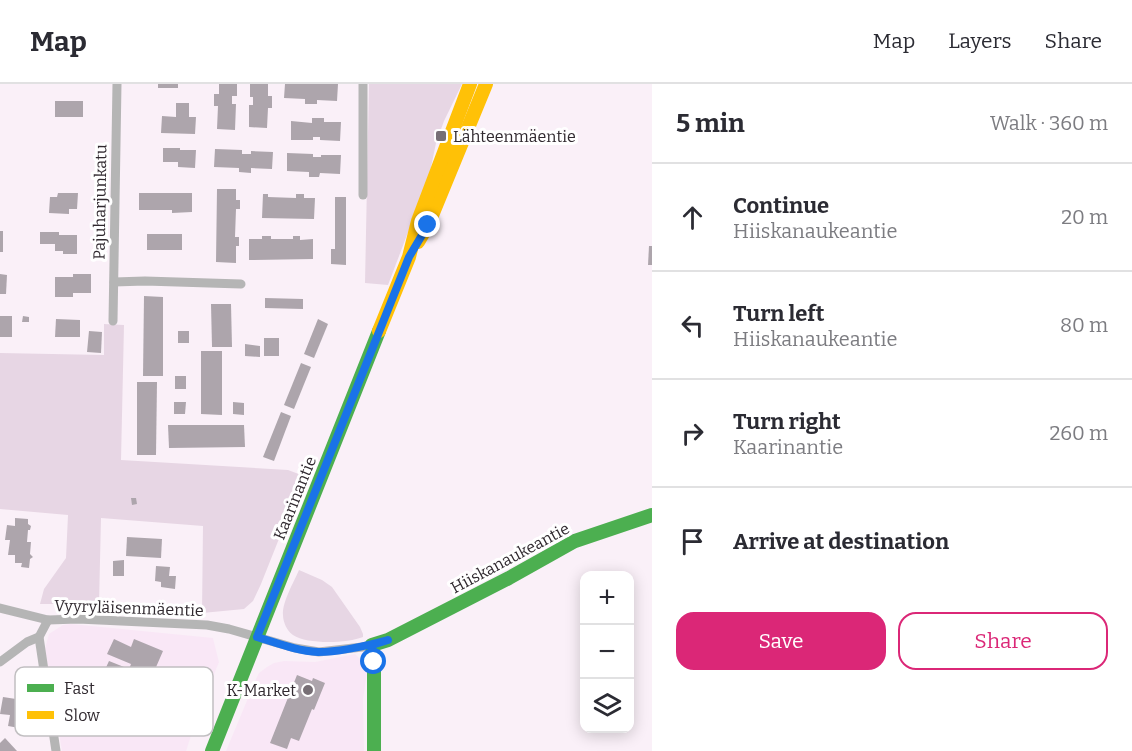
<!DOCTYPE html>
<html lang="en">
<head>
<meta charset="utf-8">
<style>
	body { margin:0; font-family:Bitter,serif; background:#f2f2f3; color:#2b2b33 }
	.controls { position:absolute; right:18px; bottom:18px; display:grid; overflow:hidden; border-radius:12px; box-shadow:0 3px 15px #0003 }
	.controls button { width:54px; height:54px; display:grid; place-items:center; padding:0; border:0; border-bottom:2px solid #e1e1e2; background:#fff; color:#2b2b33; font:30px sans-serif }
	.stop { position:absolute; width:18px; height:18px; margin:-14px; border:4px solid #1a73e8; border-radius:50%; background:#fff }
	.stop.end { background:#1a73e8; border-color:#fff; box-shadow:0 2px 6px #0008 }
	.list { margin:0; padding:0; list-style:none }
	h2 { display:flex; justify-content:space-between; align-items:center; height:78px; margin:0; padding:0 24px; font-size:26px }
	h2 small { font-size:20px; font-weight:400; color:#7c7c81 }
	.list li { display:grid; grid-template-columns:39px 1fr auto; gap:18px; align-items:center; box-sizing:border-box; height:108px; padding:0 24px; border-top:2px solid #e1e1e2 }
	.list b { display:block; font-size:22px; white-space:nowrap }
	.list p { margin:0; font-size:20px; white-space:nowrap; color:#7c7c81 }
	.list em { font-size:20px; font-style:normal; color:#7c7c81 }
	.actions { display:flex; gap:12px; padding:18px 24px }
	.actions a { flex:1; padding:14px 0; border:2px solid #db2777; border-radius:18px; text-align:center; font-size:21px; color:#db2777 }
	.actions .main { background:#db2777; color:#fff }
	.icon { flex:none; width:33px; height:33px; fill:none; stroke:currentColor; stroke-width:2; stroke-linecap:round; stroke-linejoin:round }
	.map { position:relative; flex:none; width:652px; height:667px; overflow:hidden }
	header { display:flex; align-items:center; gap:36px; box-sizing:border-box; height:84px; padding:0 30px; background:#fff; border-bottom:2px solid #e1e1e2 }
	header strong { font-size:28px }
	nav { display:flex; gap:33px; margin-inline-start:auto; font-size:21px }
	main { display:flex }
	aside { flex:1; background:#fff }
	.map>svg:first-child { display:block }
</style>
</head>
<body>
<header>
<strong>Map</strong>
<nav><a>Map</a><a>Layers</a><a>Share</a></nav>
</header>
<main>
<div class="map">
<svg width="652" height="667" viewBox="0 0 652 667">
	<rect width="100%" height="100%" fill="#faf0f8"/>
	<!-- built -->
	<g fill="#f9e7f6">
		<polygon points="71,540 213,554 219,578 198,630 186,667 62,667 45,565 49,550 63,541"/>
		<polygon points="355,570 364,579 367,589 363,615 364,667 226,667 256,595 259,589 267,583 274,579 284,577 315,578"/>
	</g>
	<!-- green -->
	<g fill="#e7d6e4">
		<polygon points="369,0 462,0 444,37 436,59 429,93 388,201 365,199"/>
		<polygon points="104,240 124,241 121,376 288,386 304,392 261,500 253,517 244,525 202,529 203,442 101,434 99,520 40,520 44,505 66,474 68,431 0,425 0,269 104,271"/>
		<path d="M 299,486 L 322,496 L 332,503 L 360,543 L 363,550 L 363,553 C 348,559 308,561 293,551 C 287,547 283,538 283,531 C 282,518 294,498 299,486 Z"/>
	</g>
	<!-- building -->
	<g fill="#ada5ac">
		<rect x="158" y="0" width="20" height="4"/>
		<polygon points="219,0 237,0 237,12 232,12 232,20 236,20 235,46 217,45 218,22 214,22 214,10 219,10"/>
		<polygon points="250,0 268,0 268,12 272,12 272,24 268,24 267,44 249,43 249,21 253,21 253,13 250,13"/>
		<polygon points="285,0 338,0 337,17 317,16 317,20 305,20 305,15 284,14"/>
		<rect x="55" y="17" width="28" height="16"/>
		<polygon points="176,19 189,19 189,33 196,33 195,50 161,49 162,32 176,33"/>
		<polygon points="312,34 324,34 324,38 341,38 340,57 320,56 320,53 313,53 313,56 291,56 291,37 312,39"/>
		<polygon points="163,64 180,64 180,66 196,66 195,84 178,83 178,78 163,78"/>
		<polygon points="215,65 242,66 242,70 251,70 251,67 273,68 272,85 251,84 251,89 239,88 239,84 214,83"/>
		<polygon points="287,69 313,70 313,73 321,73 321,71 341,71 340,90 320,89 319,93 309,93 309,88 287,87"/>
		<polygon points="217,105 236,105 236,116 240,116 240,125 236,125 235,153 239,153 239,162 236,162 236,179 216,178"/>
		<polygon points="58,109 78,109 77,125 69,125 69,130 49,129 50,113 57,113"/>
		<polygon points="139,109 192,109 192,128 172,129 172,126 139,126"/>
		<polygon points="263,110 268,110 268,113 296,114 296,110 304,110 304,114 315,114 314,135 262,134"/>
		<polygon points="335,113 346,113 346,181 331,180 331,165 335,165"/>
		<rect x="0" y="147" width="3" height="21"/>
		<polygon points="40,148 59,148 59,151 77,151 77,170 63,170 63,167 55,167 55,160 40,160"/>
		<rect x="147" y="150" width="35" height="16"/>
		<polygon points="262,152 271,152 271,155 293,155 293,152 300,152 300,156 313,155 313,175 249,176 249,155 262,155"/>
		<polygon points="649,162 652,162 652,181 648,181"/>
		<polygon points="0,190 7,191 6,210 0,210"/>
		<polygon points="73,190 91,190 91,209 73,209 73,213 55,213 55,193 73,193"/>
		<polygon points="144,212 163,213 163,292 143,292"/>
		<polygon points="265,214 303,215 303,225 265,224"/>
		<polygon points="211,220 231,220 232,263 212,263"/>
		<rect x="0" y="232" width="12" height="21"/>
		<polygon points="23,232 29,233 29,238 22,238"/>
		<polygon points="56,235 80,236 80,253 55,253"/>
		<polygon points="318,235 328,240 314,274 304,270"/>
		<polygon points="89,247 102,248 101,269 87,268"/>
		<rect x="178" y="247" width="11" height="12"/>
		<rect x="264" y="254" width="15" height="18"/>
		<polygon points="245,260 260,262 260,273 245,272"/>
		<polygon points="201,267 222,267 222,331 201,330"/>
		<polygon points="301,279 311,283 294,325 284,321"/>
		<rect x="175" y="292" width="11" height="13"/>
		<polygon points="137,298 157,298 156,371 137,371"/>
		<polygon points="174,318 186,318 185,330 174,330"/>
		<polygon points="233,318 244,319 244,331 233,330"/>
		<polygon points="281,328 291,332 274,377 263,373"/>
		<polygon points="168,341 244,341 245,363 169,364"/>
		<polygon points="131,414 136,414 137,420 132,421"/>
		<polygon points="15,434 28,435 28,440 31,442 30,446 28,446 27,458 31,458 30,470 33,473 30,475 29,484 21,483 22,479 15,479 15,471 8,471 10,456 5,456 7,441 15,442"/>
		<polygon points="127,453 162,455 161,474 126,472"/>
		<polygon points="124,476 124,492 113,492 113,477"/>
		<polygon points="156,482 170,483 169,492 176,492 175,505 161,503 161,498 155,497"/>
		<polygon points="114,555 131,563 134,555 163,567 150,597 161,602 150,628 121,615 126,603 102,592 109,577 129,585 131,580 107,570"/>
		<polygon points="297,591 312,597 313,594 325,599 314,626 312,625 299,657 291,654 287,665 270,659"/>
		<polygon points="3,613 29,617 25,645 8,642 10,631 0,630"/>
		<polygon points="5,654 17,667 0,667 0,659"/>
	</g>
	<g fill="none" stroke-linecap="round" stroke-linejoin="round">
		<!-- street -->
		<g stroke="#b5b5b5" stroke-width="9">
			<polyline points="363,111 363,0"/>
			<polyline points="114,198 145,197 241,200"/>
			<polyline points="113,237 117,0"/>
			<polyline points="0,524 48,536 78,535 207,541 229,545 295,564 319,568 362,563 376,560"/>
			<polyline points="48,536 39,553 56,667"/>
			<polyline points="0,578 27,558 39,553"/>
		</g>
		<!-- fast -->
		<g stroke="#4caf50" stroke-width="14">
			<polyline points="212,667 379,247"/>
			<polyline points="374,667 374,577 372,561 388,556 509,494 575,457 652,431"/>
		</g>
		<!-- slow -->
		<g stroke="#ffc107" stroke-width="14">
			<polyline points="418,158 428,141 486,0"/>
			<polyline points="379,247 409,173 418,137 470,0"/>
		</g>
	</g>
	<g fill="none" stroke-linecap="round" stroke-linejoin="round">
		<!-- route -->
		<path stroke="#1a73e8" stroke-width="8" d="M 374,578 L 372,561 L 388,556 C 366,562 341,568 318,568 C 297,567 277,559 257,553 L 409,173 L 428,141"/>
	</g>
	<!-- markers -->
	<g fill="#776f75" stroke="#fff" stroke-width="2">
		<rect x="435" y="46" width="12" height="12" rx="3"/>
		<circle cx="308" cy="606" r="6"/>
	</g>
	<g text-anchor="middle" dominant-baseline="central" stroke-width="6" stroke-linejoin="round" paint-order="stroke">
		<!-- poi labels -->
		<g font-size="16" fill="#30292f" stroke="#fff" text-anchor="start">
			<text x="453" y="52">Lähteenmäentie</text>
			<text x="296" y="606" text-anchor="end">K-Market</text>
		</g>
		<!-- street labels -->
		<g font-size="16" fill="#30292f" stroke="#fff">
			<text transform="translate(100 118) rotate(-89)">Pajuharjunkatu</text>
			<text transform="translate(295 414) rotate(-68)">Kaarinantie</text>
			<text transform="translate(510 474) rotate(-28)">Hiiskanaukeantie</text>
			<text transform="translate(129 524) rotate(2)">Vyyryläisenmäentie</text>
		</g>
	</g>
	<!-- legend -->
	<rect x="15" y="583" width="198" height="69" rx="9" fill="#fff" stroke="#c1bfc1" stroke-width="1.5"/>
	<rect x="27" y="600" width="27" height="8" fill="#4caf50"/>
	<rect x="27" y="627" width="27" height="8" fill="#ffc107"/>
	<g font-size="16" fill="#30292f">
		<text x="64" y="610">Fast</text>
		<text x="64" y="637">Slow</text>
	</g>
</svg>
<div class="controls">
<button>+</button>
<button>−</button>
<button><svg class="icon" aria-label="layers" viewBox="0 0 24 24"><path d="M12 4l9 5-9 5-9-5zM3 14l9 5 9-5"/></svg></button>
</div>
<div class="stop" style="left:374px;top:578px"></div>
<div class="stop end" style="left:428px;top:141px"></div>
</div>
<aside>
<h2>5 min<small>Walk · 360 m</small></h2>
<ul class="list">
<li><svg class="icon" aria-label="ahead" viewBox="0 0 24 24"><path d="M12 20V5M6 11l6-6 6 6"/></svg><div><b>Continue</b><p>Hiiskanaukeantie</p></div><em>20 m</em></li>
<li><svg class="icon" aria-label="left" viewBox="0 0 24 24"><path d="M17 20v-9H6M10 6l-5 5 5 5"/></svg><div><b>Turn left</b><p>Hiiskanaukeantie</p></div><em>80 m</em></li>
<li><svg class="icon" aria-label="right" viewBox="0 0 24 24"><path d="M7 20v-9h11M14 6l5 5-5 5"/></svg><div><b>Turn right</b><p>Kaarinantie</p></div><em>260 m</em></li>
<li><svg class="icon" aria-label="arrive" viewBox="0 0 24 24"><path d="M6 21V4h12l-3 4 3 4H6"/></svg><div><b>Arrive at destination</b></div></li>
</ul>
<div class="actions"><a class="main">Save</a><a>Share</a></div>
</aside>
</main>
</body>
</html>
